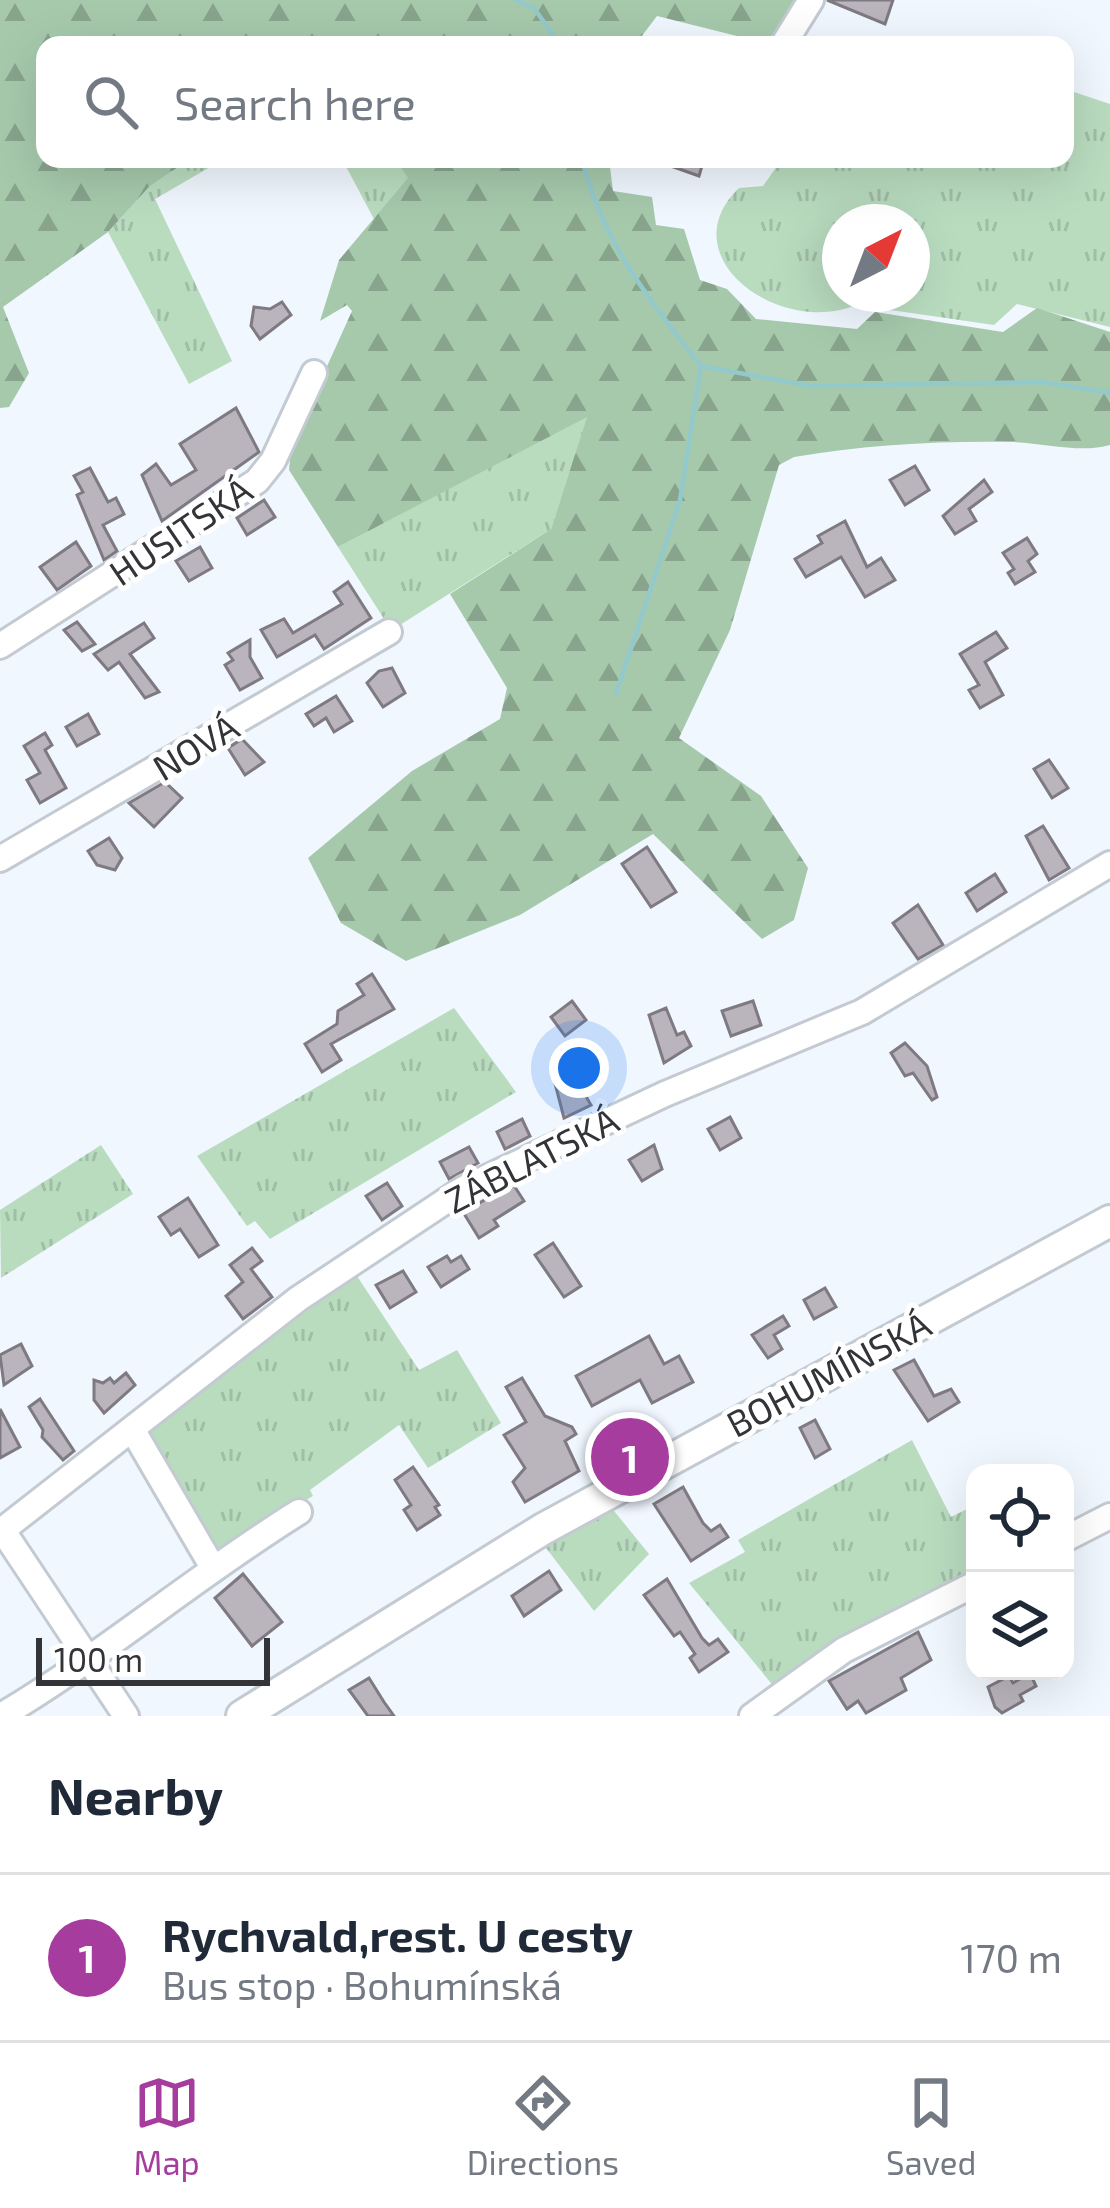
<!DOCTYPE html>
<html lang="en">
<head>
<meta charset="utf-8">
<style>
	body { margin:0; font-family:"Exo 2",sans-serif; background:#f2f2f3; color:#1f2937 }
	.controls { position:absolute; right:36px; bottom:36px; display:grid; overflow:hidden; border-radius:24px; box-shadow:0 12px 48px #0002 }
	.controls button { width:108px; height:108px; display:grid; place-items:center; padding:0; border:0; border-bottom:3px solid #e0e1e3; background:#fff; color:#1f2937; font:60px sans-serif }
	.compass { position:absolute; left:822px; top:204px; width:108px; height:108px; border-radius:50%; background:#fff; box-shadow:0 12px 48px #0002; rotate:42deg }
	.scale { position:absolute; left:36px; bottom:30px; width:234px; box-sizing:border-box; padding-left:12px; border:6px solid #323437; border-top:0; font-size:33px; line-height:42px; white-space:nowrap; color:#323437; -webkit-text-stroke:9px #fff; paint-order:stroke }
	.you { position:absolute; left:579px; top:1068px; width:42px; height:42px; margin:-30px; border:9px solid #fff; border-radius:50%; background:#1a73e8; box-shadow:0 0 0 18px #1a73e833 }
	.badge { display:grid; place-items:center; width:78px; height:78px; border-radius:50%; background:#a63c9d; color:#fff; font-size:39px; font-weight:700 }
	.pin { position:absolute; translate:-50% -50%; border:6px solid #fff; box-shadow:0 3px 12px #0006 }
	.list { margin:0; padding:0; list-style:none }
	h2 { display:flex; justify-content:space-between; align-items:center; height:156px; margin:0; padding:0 48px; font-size:51px }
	h2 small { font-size:39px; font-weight:400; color:#747a83 }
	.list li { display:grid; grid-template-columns:78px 1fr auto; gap:36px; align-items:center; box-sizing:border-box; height:168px; padding:0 48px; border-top:3px solid #e0e1e3 }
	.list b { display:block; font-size:45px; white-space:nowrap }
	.list p { margin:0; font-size:39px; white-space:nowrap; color:#747a83 }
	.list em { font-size:39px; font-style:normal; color:#747a83 }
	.icon { flex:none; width:66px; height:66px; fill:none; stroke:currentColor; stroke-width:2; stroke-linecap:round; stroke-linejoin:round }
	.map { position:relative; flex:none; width:1110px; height:1716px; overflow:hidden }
	.search { position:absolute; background:#fff; box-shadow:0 12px 48px #0002; left:36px; right:36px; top:36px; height:132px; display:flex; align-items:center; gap:30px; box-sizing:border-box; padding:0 42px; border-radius:24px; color:#747a83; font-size:45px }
	.sheet { height:324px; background:#fff }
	nav { display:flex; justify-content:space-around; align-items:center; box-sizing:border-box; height:168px; border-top:3px solid #e0e1e3; background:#fff; font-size:33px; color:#747a83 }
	nav a { display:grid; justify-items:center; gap:6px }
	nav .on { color:#a63c9d }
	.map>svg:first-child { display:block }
</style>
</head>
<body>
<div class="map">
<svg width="1110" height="1716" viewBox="0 0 1110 1716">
	<defs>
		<pattern id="grass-tufts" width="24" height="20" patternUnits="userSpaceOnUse" patternTransform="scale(3)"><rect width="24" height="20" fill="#b9dcbf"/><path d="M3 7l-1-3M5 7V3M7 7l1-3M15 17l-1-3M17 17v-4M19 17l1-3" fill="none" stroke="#a0bda5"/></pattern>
		<pattern id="forest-firs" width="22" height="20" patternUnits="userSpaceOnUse" patternTransform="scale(3)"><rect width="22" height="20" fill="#a6c9ac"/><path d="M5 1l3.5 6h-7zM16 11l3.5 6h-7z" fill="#88a48d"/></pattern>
	</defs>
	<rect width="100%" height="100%" fill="#f0f7ff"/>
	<!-- grass -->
	<g fill="url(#grass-tufts)" fill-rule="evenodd">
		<path d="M 1065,89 L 1110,104 L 1110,327 L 1017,304 L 994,325 L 856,305 C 777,337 669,255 739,188 L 763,186 L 782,159 L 1065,159 ZM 840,222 L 912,222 L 912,294 L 840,294 Z"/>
		<polygon points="190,159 224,159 155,199 232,361 189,384 108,232 149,187"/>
		<polygon points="342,159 395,159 409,178 375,221"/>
		<polygon points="588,415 551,529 400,625 386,622 338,547"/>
		<polygon points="454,1008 516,1092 270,1239 255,1221 247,1226 197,1156"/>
		<polygon points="101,1145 133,1194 1,1278 0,1210"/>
		<polygon points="353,1270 419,1370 457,1350 501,1423 428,1468 399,1425 310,1490 313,1496 219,1552 206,1544 144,1428"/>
		<polygon points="912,1440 951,1517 975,1505 975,1574 775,1688 689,1583 745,1552 738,1540"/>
		<polygon points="610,1506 649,1554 594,1611 543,1544"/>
	</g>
	<!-- forest -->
	<g fill="url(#forest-firs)">
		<polygon points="0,0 800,0 773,45 657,16 635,45 45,45 45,159 190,159 149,187 108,232 3,307 29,373 9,407 0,408"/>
		<path d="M 395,159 L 609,159 L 613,191 L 652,197 L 656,225 L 684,229 L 700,280 L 727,289 L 756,319 L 857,329 L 875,312 L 1003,332 L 1037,308 L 1110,332 L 1110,445 C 1079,454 1042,442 1009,442 C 936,441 866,445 794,457 L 779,465 L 730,630 L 679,738 L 761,796 L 808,868 L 794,920 L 762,939 L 653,834 L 520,915 L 406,961 L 341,923 L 308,858 L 412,771 L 500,719 L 507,688 L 450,594 L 551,529 L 587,417 L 338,547 L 289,470 L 291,446 L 352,311 L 347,305 L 320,321 L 339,260 L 408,178 Z"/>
	</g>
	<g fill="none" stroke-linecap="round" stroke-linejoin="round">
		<!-- stream -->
		<g stroke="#94c9cb" stroke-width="4.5">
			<polyline points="515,0 534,8 560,45"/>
			<path d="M 582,159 C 601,239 650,302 701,366 L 811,386 L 1043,382 L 1110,393"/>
			<polyline points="616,694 680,500 701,366"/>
		</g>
	</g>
	<!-- building -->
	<g fill="#bab4bc" stroke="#7f7a82" stroke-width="3">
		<polygon points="827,0 893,0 885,24"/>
		<polygon points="651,159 704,159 699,176"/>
		<polygon points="282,302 291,315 260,339 251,326 254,307 270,309"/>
		<polygon points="236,408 259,452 162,521 142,475 156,464 171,485 196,470 180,444"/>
		<polygon points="915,466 929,490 905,505 890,480"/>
		<polygon points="90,468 108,502 116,498 124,514 103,525 117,551 104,560 77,495 83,492 74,476"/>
		<polygon points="984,480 992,492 969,509 976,521 955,534 943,516"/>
		<polygon points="264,500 275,517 247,535 237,518"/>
		<polygon points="845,521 867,567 881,558 895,580 865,597 841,557 806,577 795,559 822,543 818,536"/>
		<polygon points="1027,538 1037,554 1028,561 1035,572 1015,584 1008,573 1014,569 1003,553"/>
		<polygon points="76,542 91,566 57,590 40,567"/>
		<polygon points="200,547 212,568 189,581 176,561"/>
		<polygon points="348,582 371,618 324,649 315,635 277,657 261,630 284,619 293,633 342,604 334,592"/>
		<polygon points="77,622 95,644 82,651 64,630"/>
		<polygon points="144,623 154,638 130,654 159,692 145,698 119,662 108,670 94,654"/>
		<polygon points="996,632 1007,648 985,662 1003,695 980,708 969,690 979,685 960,654"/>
		<polygon points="250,640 250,657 262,678 240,690 225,665 233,660 228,653"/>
		<polygon points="392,668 405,693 383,707 367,683 379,671"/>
		<polygon points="336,696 352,721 334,732 326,718 314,726 306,714"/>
		<polygon points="88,714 99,734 77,746 66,727"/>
		<polygon points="45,733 52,745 45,750 66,788 40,803 27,780 40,773 24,746"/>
		<polygon points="242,739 264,762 245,775 228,748"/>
		<polygon points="1049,760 1068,788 1052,798 1034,769"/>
		<polygon points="165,782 182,798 154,827 129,803"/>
		<polygon points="1043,826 1069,868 1049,880 1026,836"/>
		<polygon points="109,838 122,858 115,870 97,865 88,851"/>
		<polygon points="647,847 676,892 651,907 622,864"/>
		<polygon points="995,874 1006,892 977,911 966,893"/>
		<polygon points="918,905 943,945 918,959 893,923"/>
		<polygon points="372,974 394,1009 331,1044 341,1060 322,1072 305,1044 337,1024 338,1011 364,995 357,984"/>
		<polygon points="572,1001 586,1020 565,1036 551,1017"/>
		<polygon points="753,1001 761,1025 731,1036 722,1011"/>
		<polygon points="666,1008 677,1035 684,1032 691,1046 664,1063 649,1015"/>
		<polygon points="905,1043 927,1066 937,1097 932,1100 913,1073 905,1076 891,1053"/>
		<polygon points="568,1065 591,1105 564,1118 552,1072"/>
		<polygon points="730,1117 741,1138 720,1150 708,1129"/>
		<polygon points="522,1119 530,1136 505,1149 497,1132"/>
		<polygon points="654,1145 662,1169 642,1181 629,1160"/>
		<polygon points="469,1147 478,1163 449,1179 440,1162"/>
		<polygon points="387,1183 402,1206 382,1220 366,1196"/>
		<polygon points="513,1184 524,1201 494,1220 498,1226 479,1238 463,1212"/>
		<polygon points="188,1198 218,1245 199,1257 180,1229 171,1235 159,1217"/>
		<polygon points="553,1243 581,1286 564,1297 535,1255"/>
		<polygon points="252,1248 262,1261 251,1269 272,1297 243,1319 226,1296 243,1282 230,1265"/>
		<polygon points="447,1256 451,1262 461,1256 469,1269 441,1287 428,1267"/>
		<polygon points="403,1271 416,1292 390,1308 376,1285"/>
		<polygon points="825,1288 836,1307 814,1319 804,1300"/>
		<polygon points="783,1316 789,1326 774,1335 782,1349 768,1358 752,1335"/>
		<polygon points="649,1336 664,1364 679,1356 693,1382 652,1403 640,1380 592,1406 576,1376"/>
		<polygon points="21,1344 32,1366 4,1385 0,1355"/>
		<polygon points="914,1360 934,1396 951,1389 959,1402 928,1421 894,1370"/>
		<polygon points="126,1373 135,1385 104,1413 94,1400 94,1380 103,1383 110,1378 114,1383"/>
		<polygon points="522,1378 545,1416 572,1427 576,1434 565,1441 579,1471 525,1502 513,1482 525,1468 504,1435 526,1422 506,1387"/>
		<polygon points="40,1399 74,1451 63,1460 42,1437 43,1430 29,1407"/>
		<polygon points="0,1409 20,1447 0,1458"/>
		<polygon points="815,1420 830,1449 815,1458 800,1428"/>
		<polygon points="413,1467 439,1505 435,1507 440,1515 417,1530 404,1510 411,1505 395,1480"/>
		<polygon points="683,1487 703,1523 711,1531 720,1525 728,1537 691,1561 654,1504"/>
		<polygon points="549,1571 561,1590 524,1616 512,1596"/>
		<polygon points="243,1574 282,1622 252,1646 215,1598"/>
		<polygon points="667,1579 702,1638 709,1645 718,1639 728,1652 699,1672 690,1658 695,1654 680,1632 674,1636 644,1595"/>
		<polygon points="918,1632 931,1660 901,1678 906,1690 866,1713 858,1701 847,1709 829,1681"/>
		<polygon points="1030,1673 1036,1686 1020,1695 1023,1701 1002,1713 995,1707 988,1687 1009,1676 1013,1683"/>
		<polygon points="369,1678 384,1702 394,1716 368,1716 349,1690"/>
	</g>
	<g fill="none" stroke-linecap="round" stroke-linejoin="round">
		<!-- minor casing -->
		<g stroke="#c3cad2" stroke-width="30">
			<g id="minor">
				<polyline points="783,45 811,0"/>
				<polyline points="0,646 257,481 273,461 314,373"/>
				<polyline points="0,859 389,632"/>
				<polyline points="132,1429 212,1566"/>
				<polyline points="3,1531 126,1716"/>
				<polyline points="0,1532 298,1299 465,1188 665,1094 862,1012 1110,864"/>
				<polyline points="1065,1539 1110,1516"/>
				<path d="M 1,1716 C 105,1654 196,1576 299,1512"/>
				<polyline points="752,1716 844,1650 975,1584"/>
			</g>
		</g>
		<!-- major casing -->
		<g stroke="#c3cad2" stroke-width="36">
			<polyline id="major" points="242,1716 543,1529 1110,1221"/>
		</g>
		<!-- minor -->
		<use href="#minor" stroke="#fff" stroke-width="24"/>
		<!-- major -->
		<use href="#major" stroke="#fff" stroke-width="30"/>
	</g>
	<g text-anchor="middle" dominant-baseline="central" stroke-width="10" stroke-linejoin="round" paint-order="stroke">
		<!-- street labels -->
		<g font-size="36" fill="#323437" stroke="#fff">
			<text transform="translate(180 530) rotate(-34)">HUSITSKÁ</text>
			<text transform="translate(195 746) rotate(-31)">NOVÁ</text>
			<text transform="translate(531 1159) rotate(-27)">ZÁBLATSKÁ</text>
			<text transform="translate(828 1373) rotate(-28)">BOHUMÍNSKÁ</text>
		</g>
	</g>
</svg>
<div class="controls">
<button><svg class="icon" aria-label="locate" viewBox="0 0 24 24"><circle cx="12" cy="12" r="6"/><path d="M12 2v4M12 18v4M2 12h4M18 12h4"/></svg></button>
<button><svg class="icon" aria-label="layers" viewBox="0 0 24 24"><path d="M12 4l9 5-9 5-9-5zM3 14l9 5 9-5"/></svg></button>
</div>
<svg class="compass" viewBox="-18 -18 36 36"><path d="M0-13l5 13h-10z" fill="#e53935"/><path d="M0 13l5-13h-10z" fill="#747a83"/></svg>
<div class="scale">100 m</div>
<div class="you"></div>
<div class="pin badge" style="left:630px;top:1457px">1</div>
<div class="search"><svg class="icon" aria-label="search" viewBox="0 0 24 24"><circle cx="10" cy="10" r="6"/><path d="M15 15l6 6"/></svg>Search here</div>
</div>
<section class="sheet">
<h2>Nearby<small></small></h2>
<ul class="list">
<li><span class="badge">1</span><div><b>Rychvald,rest. U cesty</b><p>Bus stop · Bohumínská</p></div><em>170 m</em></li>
</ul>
</section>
<nav>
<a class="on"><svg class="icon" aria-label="map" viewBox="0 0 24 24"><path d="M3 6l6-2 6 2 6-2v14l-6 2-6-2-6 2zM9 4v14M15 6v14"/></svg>Map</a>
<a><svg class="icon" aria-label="directions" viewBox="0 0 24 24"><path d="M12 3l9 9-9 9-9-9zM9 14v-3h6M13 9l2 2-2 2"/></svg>Directions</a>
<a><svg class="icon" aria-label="saved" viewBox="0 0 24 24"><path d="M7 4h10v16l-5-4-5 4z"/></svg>Saved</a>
</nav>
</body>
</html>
